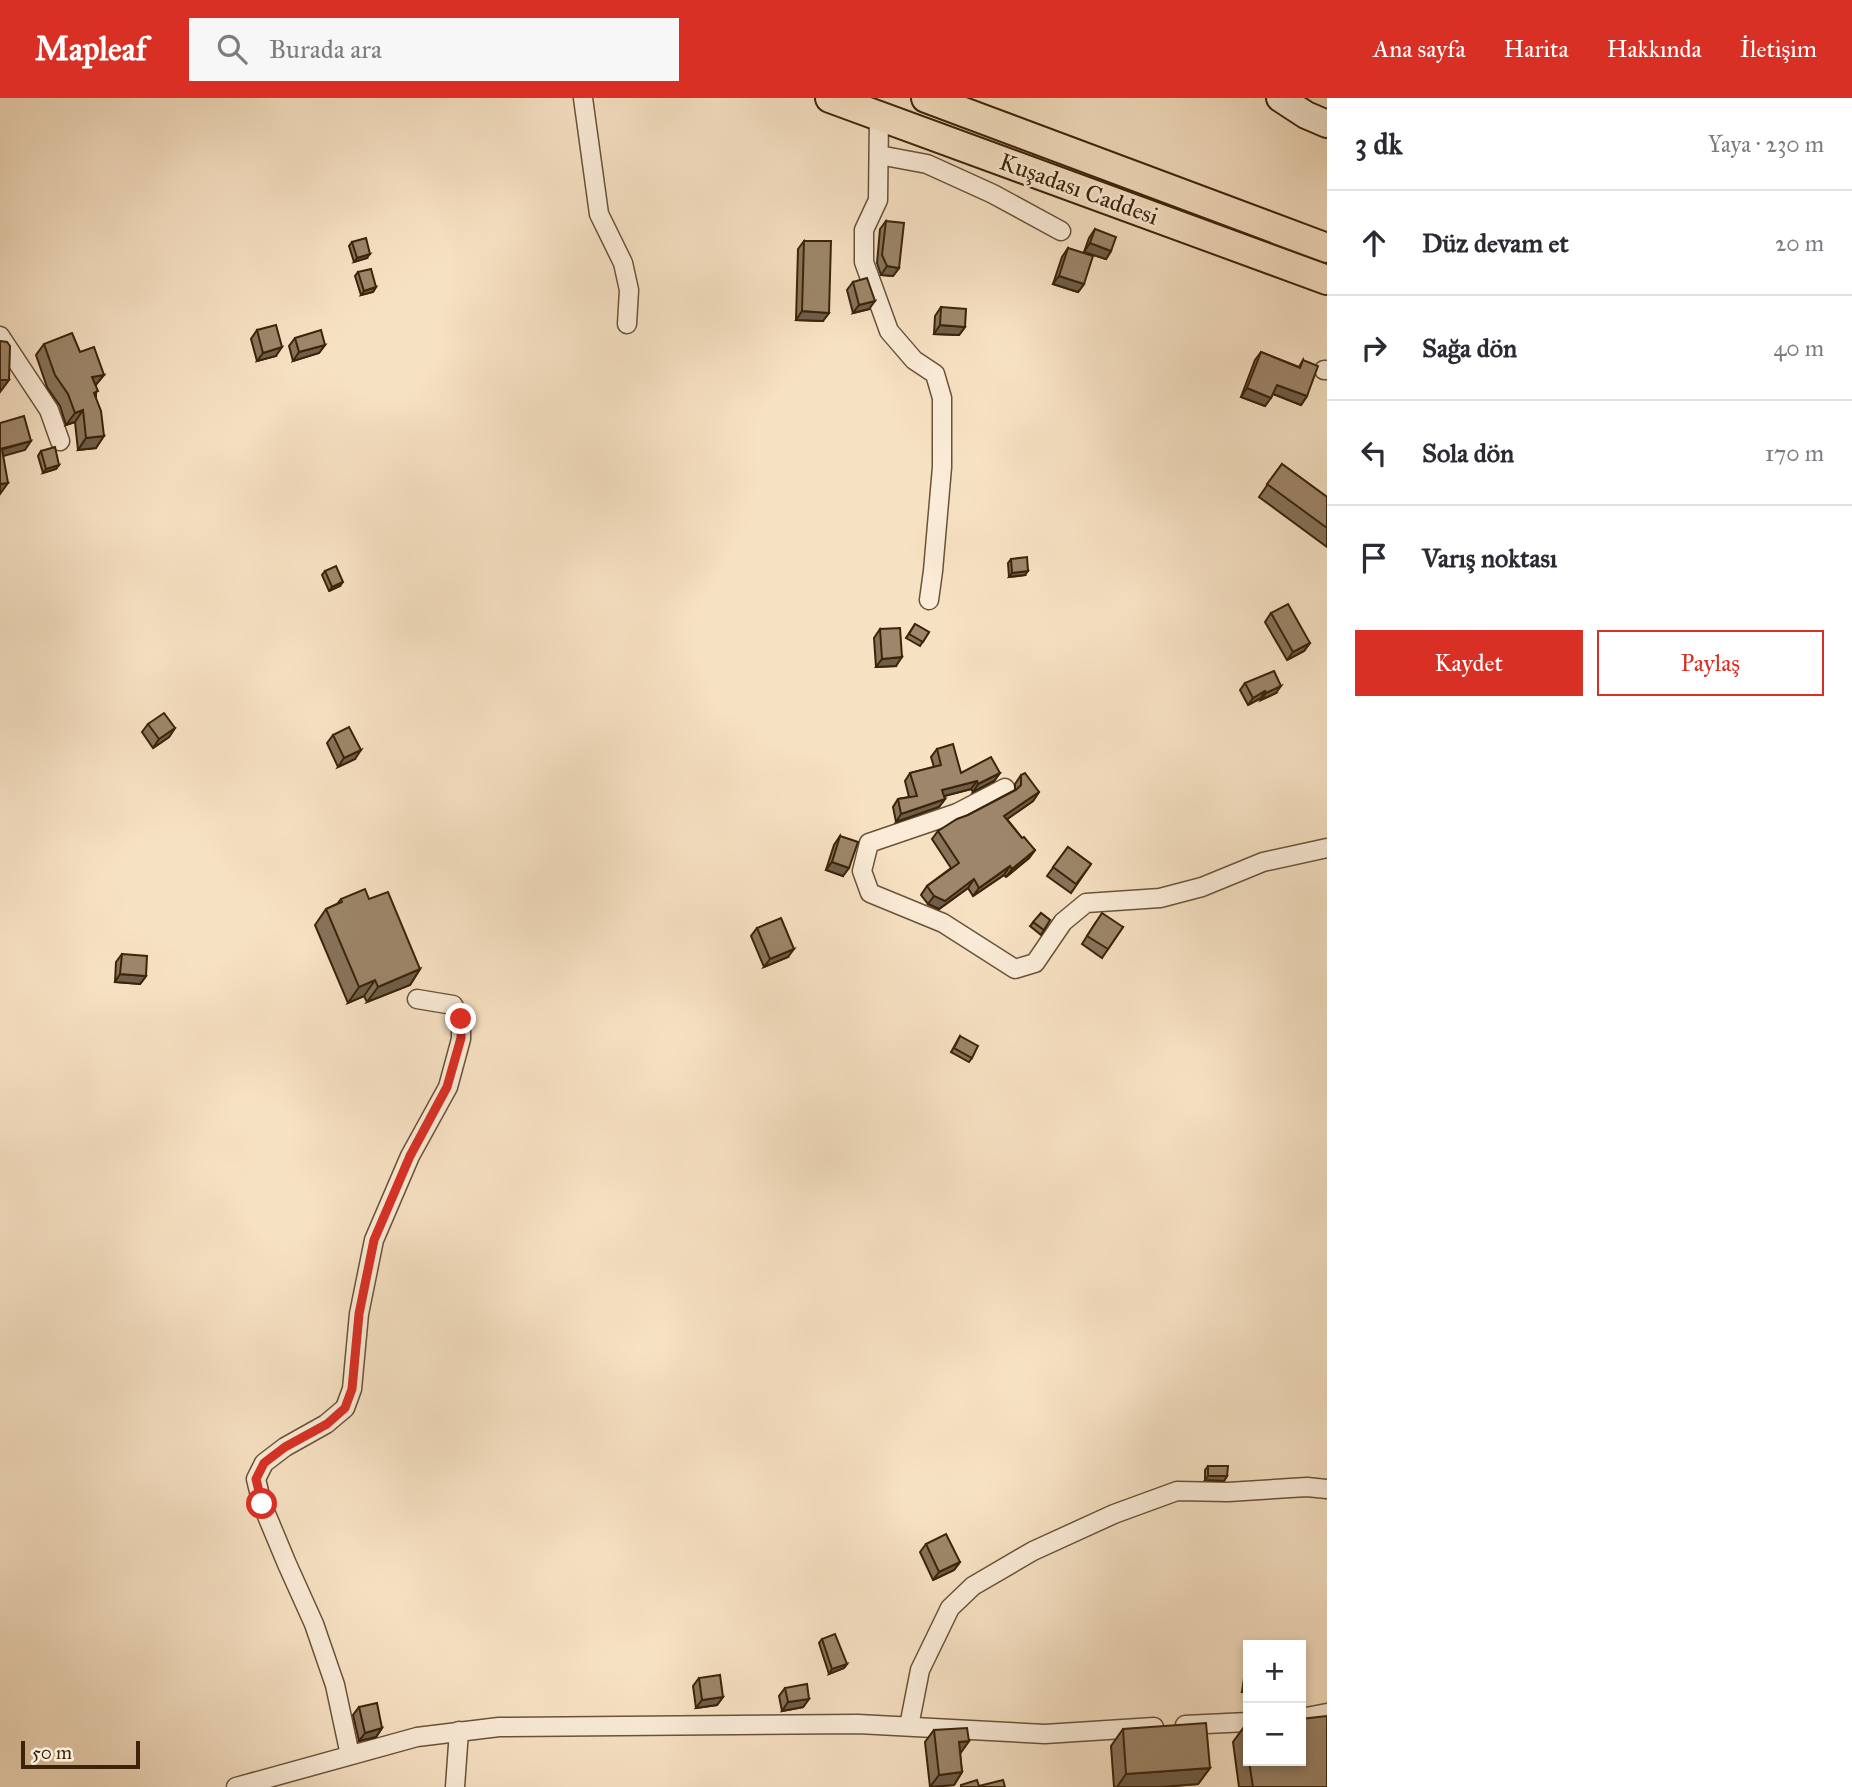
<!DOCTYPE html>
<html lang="tr">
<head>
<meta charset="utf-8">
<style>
	body { margin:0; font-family:"IM FELL Great Primer",serif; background:#f7f7f7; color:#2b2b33 }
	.controls { position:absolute; right:21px; bottom:21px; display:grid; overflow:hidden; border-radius:0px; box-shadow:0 4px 10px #0003 }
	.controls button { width:63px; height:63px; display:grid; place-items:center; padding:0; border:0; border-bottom:2px solid #e1e1e2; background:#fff; color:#2b2b33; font:35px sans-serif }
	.scale { position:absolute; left:21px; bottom:18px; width:119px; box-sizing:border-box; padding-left:7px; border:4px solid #3b240a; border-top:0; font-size:19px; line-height:24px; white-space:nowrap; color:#3b240a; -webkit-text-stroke:5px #faecd8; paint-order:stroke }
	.stop { position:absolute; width:21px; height:21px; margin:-16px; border:5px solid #d93025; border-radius:50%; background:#fff }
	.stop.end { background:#d93025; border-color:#fff; box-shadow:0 2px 7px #0008 }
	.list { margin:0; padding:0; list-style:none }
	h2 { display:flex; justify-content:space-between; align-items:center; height:91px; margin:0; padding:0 28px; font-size:30px }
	h2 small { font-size:23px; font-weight:400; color:#7c7c81 }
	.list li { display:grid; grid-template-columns:46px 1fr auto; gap:21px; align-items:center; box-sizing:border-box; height:105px; padding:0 28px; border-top:2px solid #e1e1e2 }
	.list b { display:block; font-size:26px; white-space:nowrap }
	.list em { font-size:23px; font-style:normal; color:#7c7c81 }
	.actions { display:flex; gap:14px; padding:21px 28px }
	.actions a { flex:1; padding:16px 0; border:2px solid #d93025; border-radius:0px; text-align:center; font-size:24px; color:#d93025 }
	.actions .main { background:#d93025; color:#fff }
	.icon { flex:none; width:38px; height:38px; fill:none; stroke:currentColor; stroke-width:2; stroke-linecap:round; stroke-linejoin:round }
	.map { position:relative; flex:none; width:1327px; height:1689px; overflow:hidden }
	header { display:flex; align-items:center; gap:42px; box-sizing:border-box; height:98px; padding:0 35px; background:#d93025; color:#fff }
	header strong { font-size:33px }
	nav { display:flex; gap:38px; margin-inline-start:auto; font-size:24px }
	.search { width:490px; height:63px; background:#f7f7f7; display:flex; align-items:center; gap:18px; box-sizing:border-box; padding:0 24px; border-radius:0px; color:#7c7c81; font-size:26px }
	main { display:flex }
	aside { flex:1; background:#fff }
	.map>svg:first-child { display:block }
</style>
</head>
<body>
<header>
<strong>Mapleaf</strong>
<div class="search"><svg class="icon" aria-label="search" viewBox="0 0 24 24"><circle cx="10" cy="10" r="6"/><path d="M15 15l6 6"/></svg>Burada ara</div>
<nav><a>Ana sayfa</a><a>Harita</a><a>Hakkında</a><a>İletişim</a></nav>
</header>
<main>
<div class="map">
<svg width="1327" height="1689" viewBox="0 0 1327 1689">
	<rect width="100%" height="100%" fill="#f7e1c3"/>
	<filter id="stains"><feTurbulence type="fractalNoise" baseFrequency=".00286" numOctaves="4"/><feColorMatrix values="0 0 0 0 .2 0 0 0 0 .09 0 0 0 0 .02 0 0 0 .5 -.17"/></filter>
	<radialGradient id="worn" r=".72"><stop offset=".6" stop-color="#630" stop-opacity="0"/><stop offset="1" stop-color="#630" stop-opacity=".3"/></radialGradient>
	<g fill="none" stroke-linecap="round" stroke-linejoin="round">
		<!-- street casing -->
		<g stroke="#6a5338" stroke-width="21">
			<g id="street">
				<polyline points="583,0 599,116 623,165 629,192 627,226"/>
				<polyline points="879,18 878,102 864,132 864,164 889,233 914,262 935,276 942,300 942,369 933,473 929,502"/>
				<polyline points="879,57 927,66 993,96 1061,133"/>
				<polyline points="0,238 49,312 60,343"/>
				<polyline points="1324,272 1327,272"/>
				<polyline points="1005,690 957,715 869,745 862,773 870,795 943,825 1015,871 1035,865 1063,824 1086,805 1160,800 1202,789 1263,764 1327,750"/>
				<polyline points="1301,1620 1327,1615"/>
				<polyline points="1185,1627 1248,1624"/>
				<polyline points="909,1628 920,1572 950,1510 973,1488 1033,1453 1114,1416 1177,1393 1228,1394 1307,1389 1327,1391"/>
				<polyline points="350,1657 335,1587 314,1526 287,1466 262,1406 256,1381 264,1365 285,1349 326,1326 345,1310 352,1291 359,1216 374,1142 410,1058 448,989 461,941 461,921 453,907 417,901"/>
				<polyline points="236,1689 417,1639 499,1629 858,1626 1045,1636 1154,1629"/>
				<polyline points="455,1689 459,1633"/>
			</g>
		</g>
		<!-- secondary casing -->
		<g stroke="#3b240a" stroke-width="30">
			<polyline id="secondary" points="1280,0 1306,17 1327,26"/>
		</g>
		<!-- primary casing -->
		<g stroke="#3b240a" stroke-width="32">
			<g id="primary">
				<polyline points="830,0 1327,182"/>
				<polyline points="926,0 1327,150"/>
			</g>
		</g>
		<!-- street -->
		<use href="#street" stroke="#faecd8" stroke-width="18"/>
		<!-- secondary -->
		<use href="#secondary" stroke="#faecd8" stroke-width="26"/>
		<!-- primary -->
		<use href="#primary" stroke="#f7e1c3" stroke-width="28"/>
	</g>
	<!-- wall -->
	<g fill="#87735b" stroke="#3b240a" stroke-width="2">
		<polygon points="886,123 899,170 893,178 881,177 877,165 880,131"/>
		<polygon points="1095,131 1111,153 1106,161 1084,154 1089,140"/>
		<polygon points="804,143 823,223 796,222 798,151"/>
		<polygon points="352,144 367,160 354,164 349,148"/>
		<polygon points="1068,150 1084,186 1078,194 1053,186 1062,159"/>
		<polygon points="358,174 376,189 373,194 361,197 355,178"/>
		<polygon points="853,184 869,211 853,215 847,192"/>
		<polygon points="941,209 965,229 959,237 934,236 935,218"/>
		<polygon points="257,232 276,258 257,263 251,241"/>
		<polygon points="295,240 325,247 319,255 293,263 289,248"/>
		<polygon points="44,246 80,254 96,288 96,350 78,352 75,324 66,327 60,308 47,289 36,257"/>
		<polygon points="1261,254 1299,269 1303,262 1307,298 1301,307 1273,296 1265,308 1241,299 1255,262"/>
		<polygon points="41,353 59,367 56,371 43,375 38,358"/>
		<polygon points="1282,366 1327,399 1327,449 1259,399"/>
		<polygon points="1011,461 1025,477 1009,479 1008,465"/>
		<polygon points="325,473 340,488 329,493 322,477"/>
		<polygon points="1271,515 1310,545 1304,553 1287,562 1265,524"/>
		<polygon points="915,526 929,534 920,548 906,540"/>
		<polygon points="880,531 896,568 876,569 874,540"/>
		<polygon points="1245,585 1276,595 1261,602 1261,600 1248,607 1240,592"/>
		<polygon points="148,626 175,630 169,639 153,650 142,634"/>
		<polygon points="333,637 355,661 338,669 327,645"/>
		<polygon points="937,651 961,675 1000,675 994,683 973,694 971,691 944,698 945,701 939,709 896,724 893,709 898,701 909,699 905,683 910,675 934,669 931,659"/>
		<polygon points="1021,677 1039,694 1033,703 1007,721 1022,740 1035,752 1029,760 1006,779 1004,777 973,798 968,790 939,811 928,806 921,797 927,788 951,770 932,741 938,733 1015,692 1015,686"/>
		<polygon points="840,738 843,778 826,772 834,747"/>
		<polygon points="1068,749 1091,766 1071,795 1047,778"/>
		<polygon points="341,801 369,801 420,871 410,887 367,904 364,898 348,905 315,827 326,811 337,806"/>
		<polygon points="1041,815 1050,822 1041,837 1030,828"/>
		<polygon points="1096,824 1123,829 1102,860 1082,846"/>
		<polygon points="757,830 788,859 764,869 751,838"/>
		<polygon points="122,856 146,878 140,886 115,884 116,864"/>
		<polygon points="960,938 972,960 969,964 951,954"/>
		<polygon points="1208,1368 1227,1378 1224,1383 1205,1382 1205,1372"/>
		<polygon points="926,1446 960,1464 954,1472 933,1482 920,1454"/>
		<polygon points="822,1541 847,1566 844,1570 829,1576 819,1545"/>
		<polygon points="1248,1563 1248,1595 1242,1594 1246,1566"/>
		<polygon points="699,1580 723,1599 717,1607 696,1610 693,1588"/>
		<polygon points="785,1590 809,1601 803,1609 782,1613 779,1598"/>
		<polygon points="359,1609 382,1630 376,1639 359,1643 353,1617"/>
		<polygon points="1244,1629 1327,1689 1239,1689 1233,1644"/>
		<polygon points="1123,1631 1210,1670 1198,1686 1161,1689 1114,1689 1111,1648"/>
		<polygon points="934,1632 969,1643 960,1655 962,1674 954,1687 930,1689 925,1644"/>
	</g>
	<!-- shaded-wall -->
	<g fill="#6e5e4a" stroke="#3b240a" stroke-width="2">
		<polygon points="1090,145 1111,153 1106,161 1084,154"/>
		<polygon points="370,156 367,160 354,164 357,160"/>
		<polygon points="887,168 899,170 893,178 881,177"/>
		<polygon points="1059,178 1084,186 1078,194 1053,186"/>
		<polygon points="376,189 373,194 361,197 364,193"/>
		<polygon points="875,203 869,211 853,215 859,207"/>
		<polygon points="802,213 829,215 823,223 796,222"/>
		<polygon points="940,227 965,229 959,237 934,236"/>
		<polygon points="325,247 319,255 293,263 299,254"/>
		<polygon points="282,249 276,258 257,263 263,255"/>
		<polygon points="104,277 95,288 92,279"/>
		<polygon points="0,282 9,282 0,294"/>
		<polygon points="1277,287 1307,298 1301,307 1271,295"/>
		<polygon points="1247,290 1271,300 1265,308 1241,299"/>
		<polygon points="83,312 75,324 66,327 75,315"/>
		<polygon points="104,338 96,350 78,352 86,340"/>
		<polygon points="31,343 25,352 0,359 0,352"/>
		<polygon points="59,367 56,371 43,375 46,371"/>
		<polygon points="8,385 0,396 0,386"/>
		<polygon points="1028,473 1025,477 1009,479 1012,475"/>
		<polygon points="343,484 340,488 329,493 332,489"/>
		<polygon points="1310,545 1304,553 1287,562 1293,554"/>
		<polygon points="902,559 896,568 876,569 882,561"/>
		<polygon points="1281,588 1276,595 1261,602 1266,595"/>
		<polygon points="1265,593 1261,600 1248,607 1253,600"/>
		<polygon points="175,630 169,639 153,650 159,641"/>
		<polygon points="361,652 355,661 338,669 344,660"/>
		<polygon points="1000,675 994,683 973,694 978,686"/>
		<polygon points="977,683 971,691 937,700 942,692"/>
		<polygon points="1039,694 1033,703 999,727 1004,718"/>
		<polygon points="945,701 939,709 896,724 901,716"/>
		<polygon points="1035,752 1029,760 1006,779 1012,771"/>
		<polygon points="832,764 849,770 843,778 826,772"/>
		<polygon points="1010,768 1004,777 973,798 979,790"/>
		<polygon points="974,781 968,790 939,811 928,806 934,798"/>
		<polygon points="794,851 788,859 764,869 770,861"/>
		<polygon points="420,871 410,887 367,904 378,889"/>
		<polygon points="120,876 146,878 140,886 115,884"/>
		<polygon points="375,882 364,898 348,905 359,889"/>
		<polygon points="1208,1378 1227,1378 1224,1383 1205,1382"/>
		<polygon points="960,1464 954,1472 933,1482 939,1474"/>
		<polygon points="847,1566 844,1570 829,1576 832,1571"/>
		<polygon points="1248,1585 1248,1595 1242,1594"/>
		<polygon points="723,1599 717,1607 696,1610 702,1602"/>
		<polygon points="809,1601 803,1609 782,1613 788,1604"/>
		<polygon points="382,1630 376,1639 359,1643 365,1635"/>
		<polygon points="969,1643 960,1656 959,1644"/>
		<polygon points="1210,1670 1198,1686 1161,1689 1117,1689 1126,1676"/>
		<polygon points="962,1674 954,1687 930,1689 939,1677"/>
	</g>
	<!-- building -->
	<g fill="#9d866a" stroke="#3b240a" stroke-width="2">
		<polygon points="886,123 904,125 899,170 887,168 882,157"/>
		<polygon points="1095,131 1116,139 1111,153 1090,145"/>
		<polygon points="366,140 370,156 357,160 352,144"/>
		<polygon points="804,143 831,143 829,215 802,213"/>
		<polygon points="1068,150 1093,158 1084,186 1059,178"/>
		<polygon points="371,171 376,189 364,193 358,174"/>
		<polygon points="867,180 875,203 859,207 853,184"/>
		<polygon points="941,209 966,211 965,229 940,227"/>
		<polygon points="276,227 282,249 263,255 257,232"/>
		<polygon points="321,232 325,247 299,254 295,240"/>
		<polygon points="72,235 80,254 94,249 104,277 92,279 98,293 94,295 101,313 104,338 86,340 83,312 75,315 68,296 55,277 44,246"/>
		<polygon points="0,243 7,244 10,248 9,282 0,282"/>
		<polygon points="1261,254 1300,270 1303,262 1318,268 1307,298 1277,287 1271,300 1247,290"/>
		<polygon points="24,318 31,343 0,351 0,325"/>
		<polygon points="55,349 59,367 46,371 41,353"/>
		<polygon points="0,351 2,351 8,385 0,386"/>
		<polygon points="1282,366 1327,399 1327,430 1267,386"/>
		<polygon points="1027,459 1028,473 1012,475 1011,461"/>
		<polygon points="336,468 343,484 332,489 325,473"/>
		<polygon points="1288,506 1310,545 1293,554 1271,515"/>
		<polygon points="915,526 929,534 923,544 909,536"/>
		<polygon points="900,530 902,559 882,561 880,531"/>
		<polygon points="1274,573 1281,588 1266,595 1265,593 1253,600 1245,585"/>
		<polygon points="164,615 175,630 159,641 148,626"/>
		<polygon points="349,629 361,652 344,660 333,637"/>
		<polygon points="953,646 961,675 991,659 1000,675 978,686 977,683 942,692 945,701 901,716 898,701 917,698 910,675 941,667 937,651"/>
		<polygon points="1025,675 1039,694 1004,718 1022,740 1024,739 1035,752 1012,771 1010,768 979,790 974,781 945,803 934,798 927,788 959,765 938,733 957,721 968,717 1016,692 1021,687 1021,677"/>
		<polygon points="840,738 858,744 849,770 832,764"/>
		<polygon points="1068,749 1091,766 1076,786 1053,769"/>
		<polygon points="365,791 369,801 388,794 420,871 378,889 375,882 359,889 326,811 342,804 341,801"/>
		<polygon points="1041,815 1050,822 1044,832 1033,824"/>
		<polygon points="1102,815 1123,829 1108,851 1087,838"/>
		<polygon points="781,820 794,851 770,861 757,830"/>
		<polygon points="122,856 147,858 146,878 120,876"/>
		<polygon points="960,938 978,948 972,960 954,950"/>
		<polygon points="1208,1368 1228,1368 1227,1378 1208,1378"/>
		<polygon points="946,1436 960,1464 939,1474 926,1446"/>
		<polygon points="835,1536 847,1566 832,1571 822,1541"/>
		<polygon points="720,1577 723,1599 702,1602 699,1580"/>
		<polygon points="807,1586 809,1601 788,1604 785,1590"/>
		<polygon points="377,1605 382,1630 365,1635 359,1609"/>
		<polygon points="1327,1618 1327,1689 1253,1689 1249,1663 1301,1663 1301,1621"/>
		<polygon points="1206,1625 1210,1670 1126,1676 1123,1631"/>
		<polygon points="1248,1628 1248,1660 1244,1629"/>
		<polygon points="967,1630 969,1643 959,1644 962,1674 939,1677 934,1632"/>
		<polygon points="977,1682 979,1688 1003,1682 1005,1689 961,1689 961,1687"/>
	</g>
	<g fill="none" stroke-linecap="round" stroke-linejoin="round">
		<!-- route -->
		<polyline stroke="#d93025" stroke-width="9" points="262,1406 256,1381 264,1365 285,1349 327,1326 345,1310 352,1291 359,1216 374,1142 410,1058 447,989 461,940 461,921"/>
	</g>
	<g text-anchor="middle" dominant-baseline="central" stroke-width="5" stroke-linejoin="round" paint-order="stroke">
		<!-- street labels -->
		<g font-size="24" fill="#3b240a" stroke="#faecd8">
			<text transform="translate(1079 91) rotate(20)">Kuşadası Caddesi</text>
		</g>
	</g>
	<rect width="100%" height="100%" filter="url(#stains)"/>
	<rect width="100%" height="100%" fill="url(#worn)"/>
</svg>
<div class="controls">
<button>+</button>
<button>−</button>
</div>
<div class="scale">50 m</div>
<div class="stop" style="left:262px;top:1406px"></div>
<div class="stop end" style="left:461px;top:921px"></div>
</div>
<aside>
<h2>3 dk<small>Yaya · 230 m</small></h2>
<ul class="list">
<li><svg class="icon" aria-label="ahead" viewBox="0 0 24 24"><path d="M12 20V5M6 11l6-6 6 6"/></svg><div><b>Düz devam et</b></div><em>20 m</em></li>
<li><svg class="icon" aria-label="right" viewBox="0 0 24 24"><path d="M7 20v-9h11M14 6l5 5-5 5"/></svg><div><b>Sağa dön</b></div><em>40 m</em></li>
<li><svg class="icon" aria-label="left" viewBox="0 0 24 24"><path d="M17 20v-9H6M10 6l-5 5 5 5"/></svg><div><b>Sola dön</b></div><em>170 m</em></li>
<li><svg class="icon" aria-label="arrive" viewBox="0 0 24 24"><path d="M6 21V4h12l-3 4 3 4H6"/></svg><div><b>Varış noktası</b></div></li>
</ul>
<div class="actions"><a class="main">Kaydet</a><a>Paylaş</a></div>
</aside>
</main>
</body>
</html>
